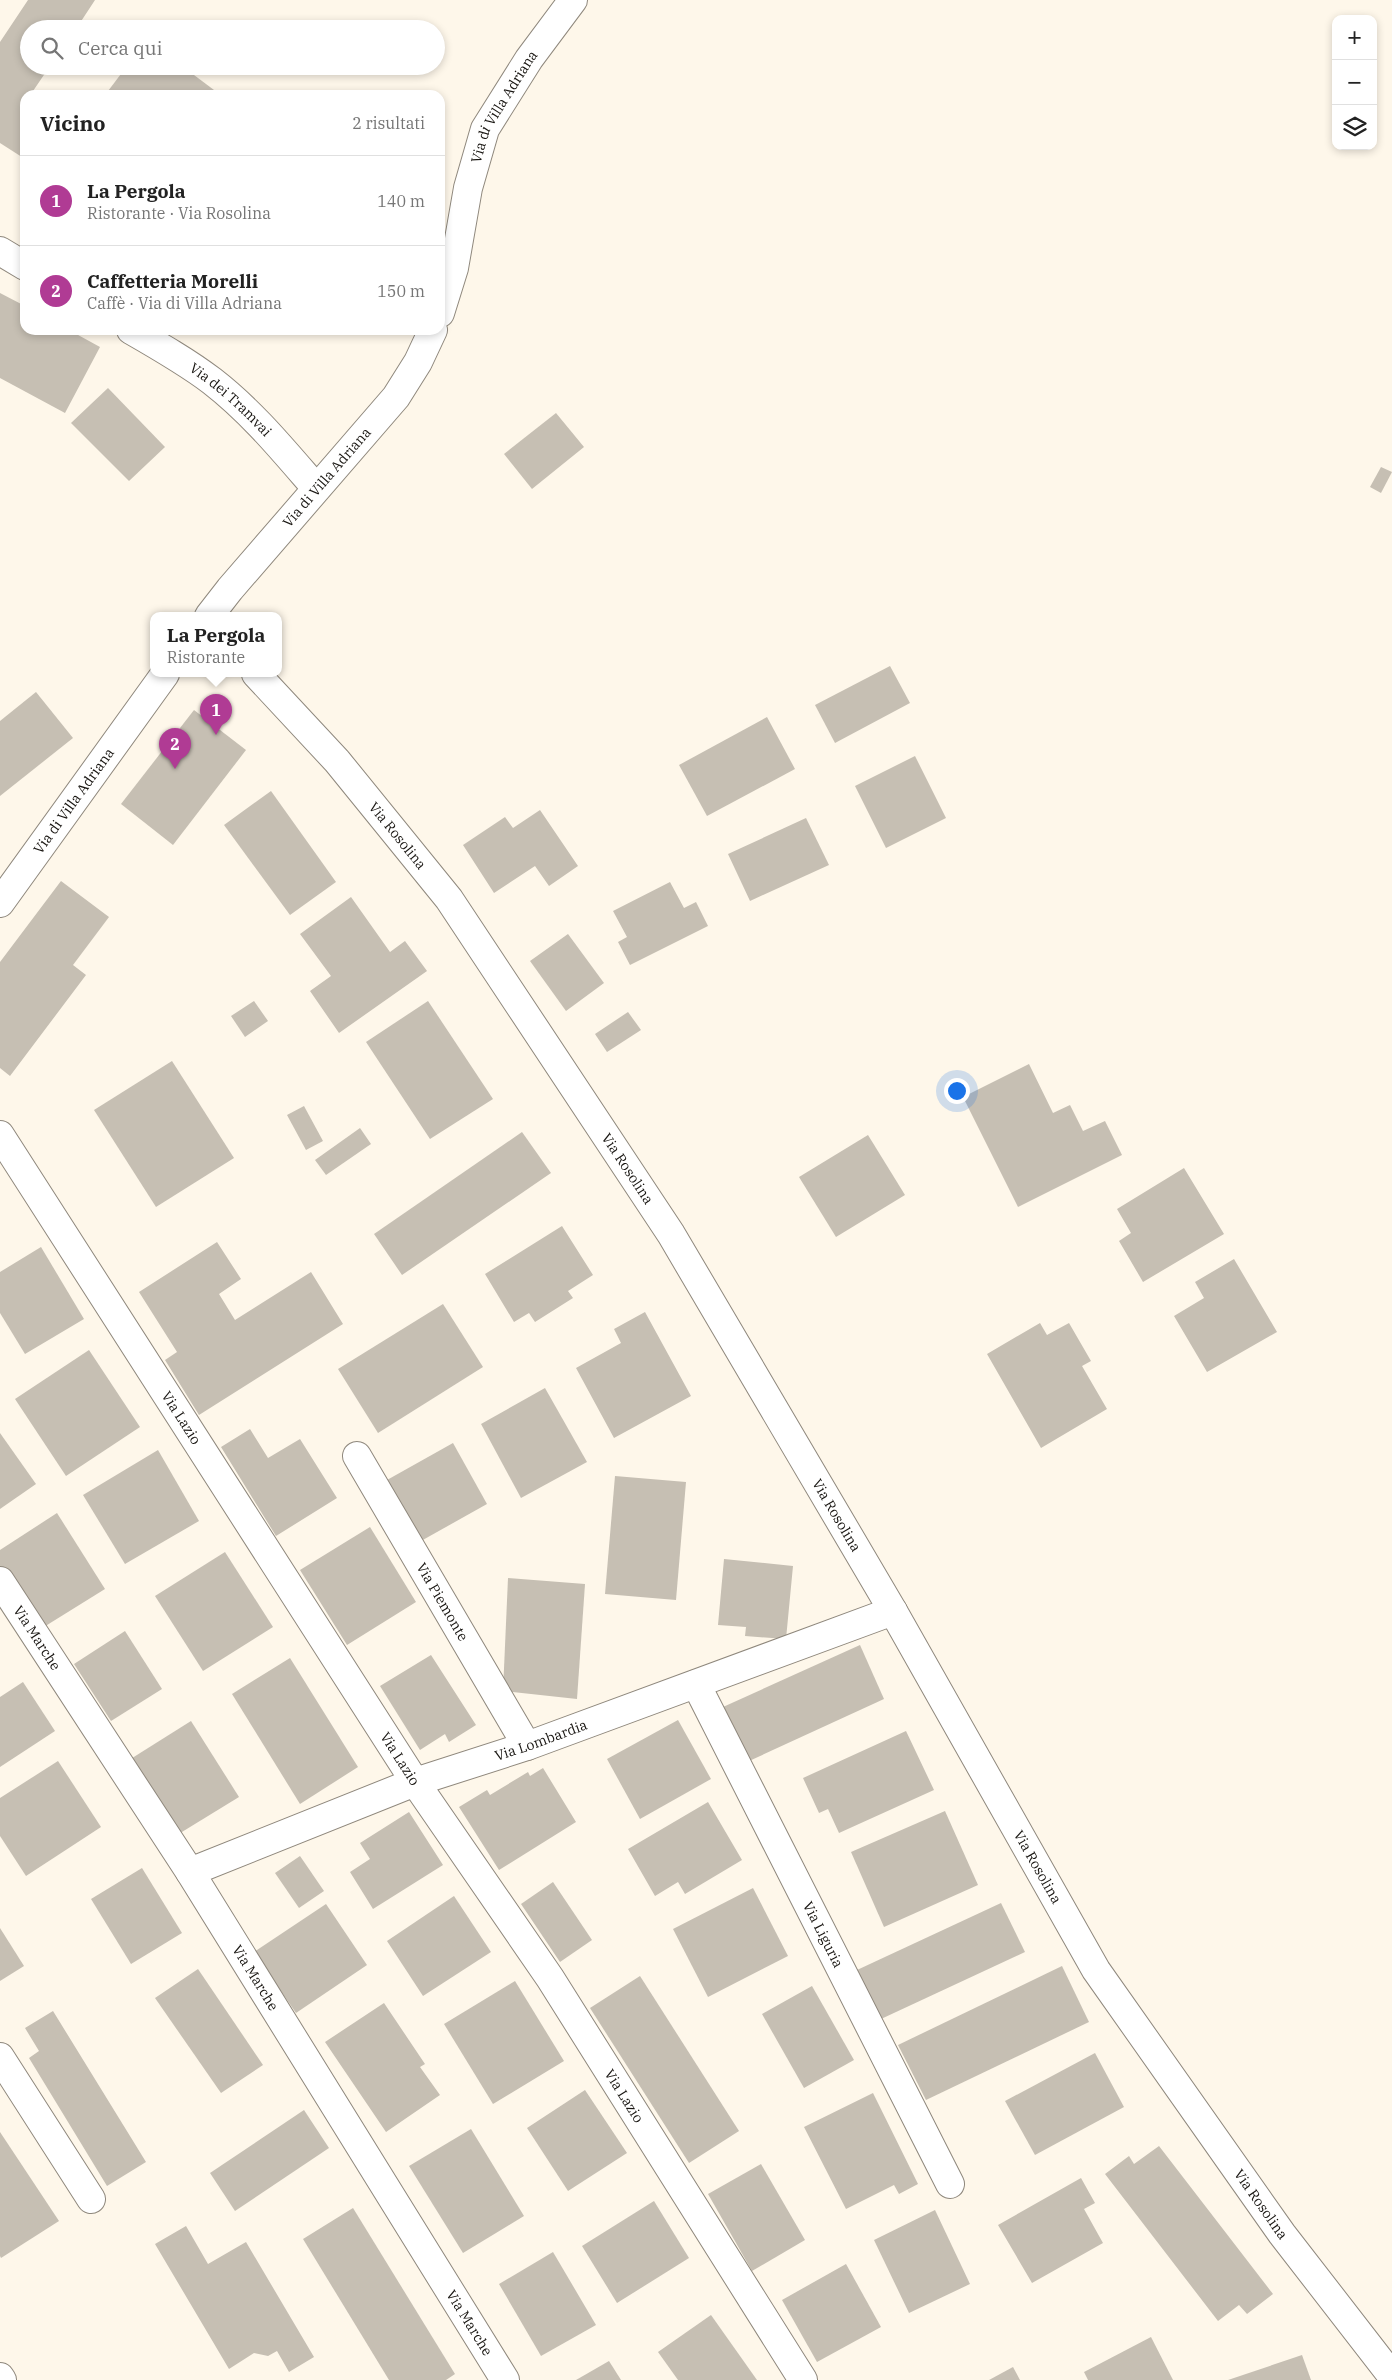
<!DOCTYPE html>
<html lang="it">
<head>
<meta charset="utf-8">
<style>
	body { margin:0; font-family:"IBM Plex Serif",serif; background:#f6f6f6; color:#222 }
	.controls { position:absolute; right:15px; top:15px; display:grid; overflow:hidden; border-radius:10px; box-shadow:0 2px 8px #0003 }
	.controls button { width:45px; height:45px; display:grid; place-items:center; padding:0; border:0; border-bottom:1px solid #e0e0e0; background:#fff; color:#222; font:25px sans-serif }
	.you { position:absolute; left:956px; top:1090px; width:18px; height:18px; margin:-12px; border:4px solid #fff; border-radius:50%; background:#1a73e8; box-shadow:0 0 0 8px #1a73e833 }
	.badge { display:grid; place-items:center; width:32px; height:32px; border-radius:50%; background:#b03b94; color:#fff; font-size:16px; font-weight:700 }
	.pin { position:absolute; translate:-50% -41px; filter:drop-shadow(0 1px 2px #0008) }
	.pin::after { content:''; position:absolute; top:26px; width:18px; height:15px; background:inherit; clip-path:polygon(0 0,100% 0,50% 100%) }
	.popup { position:absolute; left:150px; top:612px; width:132px; height:65px; box-sizing:border-box; display:grid; place-content:center; border-radius:10px; background:#fff; filter:drop-shadow(0 1px 4px #0005); font-size:16px; white-space:nowrap; color:#767676 }
	.popup b { font-size:19px; color:#222 }
	.popup::after { content:''; position:absolute; left:50%; top:100%; margin-left:-10px; border:10px solid transparent; border-top-color:#fff }
	.list { margin:0; padding:0; list-style:none }
	h2 { display:flex; justify-content:space-between; align-items:center; height:65px; margin:0; padding:0 20px; font-size:21px }
	h2 small { font-size:16px; font-weight:400; color:#767676 }
	.list li { display:grid; grid-template-columns:32px 1fr auto; gap:15px; align-items:center; box-sizing:border-box; height:90px; padding:0 20px; border-top:1px solid #e0e0e0 }
	.list b { display:block; font-size:19px; white-space:nowrap }
	.list p { margin:0; font-size:16px; white-space:nowrap; color:#767676 }
	.list em { font-size:16px; font-style:normal; color:#767676 }
	.icon { flex:none; width:28px; height:28px; fill:none; stroke:currentColor; stroke-width:2; stroke-linecap:round; stroke-linejoin:round }
	.map { position:relative; flex:none; width:1392px; height:2380px; overflow:hidden }
	.search { position:absolute; background:#fff; box-shadow:0 2px 8px #0003; left:20px; top:20px; width:425px; height:55px; display:flex; align-items:center; gap:12px; box-sizing:border-box; padding:0 18px; border-radius:28px; color:#767676; font-size:19px }
	.panel { position:absolute; background:#fff; box-shadow:0 2px 8px #0003; left:20px; top:90px; width:425px; height:245px; border-radius:15px }
	.map>svg:first-child { display:block }
</style>
</head>
<body>
<div class="map">
<svg width="1392" height="2380" viewBox="0 0 1392 2380">
	<rect width="100%" height="100%" fill="#fef7ea"/>
	<!-- building -->
	<g fill="#c6bfb3">
		<polygon points="28,0 95,0 76,29 29,29 29,66 50,66 33,91 39,95 25,95 25,159 0,143 0,42"/>
		<polygon points="127,66 182,66 214,90 210,95 105,95"/>
		<polygon points="0,293 25,306 25,330 69,330 100,347 65,413 0,378"/>
		<polygon points="108,388 165,447 129,481 71,423"/>
		<polygon points="556,413 584,447 532,489 504,454"/>
		<polygon points="1381,467 1392,472 1381,493 1370,487"/>
		<polygon points="890,666 910,703 835,743 815,705"/>
		<polygon points="36,692 73,738 0,796 0,721"/>
		<polygon points="194,710 246,750 173,845 121,804"/>
		<polygon points="767,717 795,769 707,816 679,765"/>
		<polygon points="915,756 946,818 886,848 855,786"/>
		<polygon points="271,791 336,882 290,915 224,825"/>
		<polygon points="540,810 578,866 549,886 535,866 494,893 463,845 505,817 513,828"/>
		<polygon points="806,818 829,865 750,901 728,854"/>
		<polygon points="61,881 109,917 73,965 86,975 10,1076 0,1068 0,962"/>
		<polygon points="670,882 684,908 696,902 708,926 630,965 618,942 627,937 613,911"/>
		<polygon points="351,897 390,952 405,941 427,971 339,1033 310,991 331,976 300,934"/>
		<polygon points="568,934 604,983 566,1011 530,961"/>
		<polygon points="254,1001 268,1021 245,1037 231,1016"/>
		<polygon points="428,1001 493,1099 430,1139 366,1042"/>
		<polygon points="628,1012 641,1030 607,1052 595,1034"/>
		<polygon points="172,1061 234,1158 156,1207 94,1110"/>
		<polygon points="1029,1064 1053,1113 1070,1105 1083,1131 1105,1121 1122,1155 1018,1207 963,1097"/>
		<polygon points="304,1106 323,1141 306,1150 287,1115"/>
		<polygon points="360,1128 371,1144 326,1175 315,1160"/>
		<polygon points="522,1132 551,1173 402,1275 374,1234"/>
		<polygon points="868,1135 905,1195 836,1237 799,1177"/>
		<polygon points="1184,1168 1224,1234 1143,1282 1119,1241 1131,1233 1117,1209"/>
		<polygon points="562,1226 593,1275 568,1291 573,1298 535,1322 529,1313 514,1322 485,1274"/>
		<polygon points="217,1242 241,1279 219,1294 235,1320 311,1272 343,1324 199,1415 165,1360 177,1352 139,1292"/>
		<polygon points="41,1247 84,1319 25,1354 0,1313 0,1272"/>
		<polygon points="1234,1259 1277,1332 1207,1372 1174,1316 1204,1298 1195,1282"/>
		<polygon points="443,1304 483,1367 378,1433 338,1369"/>
		<polygon points="645,1312 691,1396 614,1438 576,1368 621,1343 614,1329"/>
		<polygon points="1040,1323 1047,1335 1069,1323 1091,1361 1082,1366 1107,1409 1041,1448 987,1354"/>
		<polygon points="89,1350 140,1427 66,1476 15,1399"/>
		<polygon points="545,1388 587,1462 521,1498 481,1424"/>
		<polygon points="250,1429 268,1458 300,1439 337,1498 276,1536 221,1447"/>
		<polygon points="0,1433 36,1484 0,1509"/>
		<polygon points="453,1443 487,1504 421,1541 387,1480"/>
		<polygon points="158,1450 199,1521 125,1564 83,1495"/>
		<polygon points="615,1476 686,1482 676,1600 605,1594"/>
		<polygon points="57,1513 105,1589 39,1630 0,1570 0,1550"/>
		<polygon points="370,1527 416,1602 347,1645 300,1570"/>
		<polygon points="225,1552 273,1627 203,1671 155,1596"/>
		<polygon points="724,1559 793,1566 786,1639 745,1636 746,1627 718,1625"/>
		<polygon points="508,1578 585,1584 577,1699 503,1691"/>
		<polygon points="125,1631 162,1689 111,1721 74,1664"/>
		<polygon points="860,1645 884,1699 747,1762 723,1707"/>
		<polygon points="431,1655 476,1725 449,1742 445,1734 420,1750 380,1686"/>
		<polygon points="290,1658 358,1767 300,1804 232,1694"/>
		<polygon points="23,1682 55,1731 0,1767 0,1697"/>
		<polygon points="678,1720 711,1779 640,1819 607,1759"/>
		<polygon points="191,1721 239,1797 177,1835 129,1760"/>
		<polygon points="906,1731 934,1790 839,1833 828,1809 819,1813 803,1778"/>
		<polygon points="58,1761 101,1827 26,1876 0,1836 0,1798"/>
		<polygon points="543,1768 576,1822 499,1870 459,1807 487,1790 490,1795 528,1772 530,1776"/>
		<polygon points="708,1802 742,1860 685,1894 678,1882 655,1896 628,1849"/>
		<polygon points="945,1811 978,1885 884,1927 851,1852"/>
		<polygon points="409,1812 443,1865 373,1909 350,1872 370,1859 360,1843"/>
		<polygon points="300,1856 324,1891 299,1908 275,1873"/>
		<polygon points="142,1868 182,1933 131,1964 91,1899"/>
		<polygon points="553,1882 592,1940 560,1962 521,1904"/>
		<polygon points="753,1888 788,1956 708,1997 673,1929"/>
		<polygon points="454,1896 491,1952 423,1996 387,1941"/>
		<polygon points="1001,1903 1025,1952 881,2019 857,1970"/>
		<polygon points="326,1904 367,1965 296,2013 254,1952"/>
		<polygon points="0,1928 24,1966 0,1981"/>
		<polygon points="1062,1966 1089,2022 926,2100 898,2045"/>
		<polygon points="198,1969 263,2065 221,2093 155,1998"/>
		<polygon points="640,1976 739,2131 689,2163 590,2008"/>
		<polygon points="515,1981 564,2061 493,2104 444,2024"/>
		<polygon points="812,1986 854,2060 804,2088 762,2014"/>
		<polygon points="384,2003 425,2064 420,2067 440,2095 386,2132 325,2042"/>
		<polygon points="53,2011 146,2162 107,2186 29,2058 39,2051 25,2028"/>
		<polygon points="1095,2053 1124,2107 1035,2155 1005,2101"/>
		<polygon points="585,2090 627,2153 568,2191 527,2128"/>
		<polygon points="873,2093 918,2184 899,2194 894,2185 846,2209 804,2127"/>
		<polygon points="304,2110 329,2148 235,2211 210,2173"/>
		<polygon points="471,2129 524,2216 463,2253 409,2166"/>
		<polygon points="0,2132 59,2221 1,2258 0,2256"/>
		<polygon points="1159,2146 1273,2294 1247,2314 1239,2305 1218,2321 1105,2174 1129,2156 1134,2164"/>
		<polygon points="761,2164 805,2240 752,2271 708,2194"/>
		<polygon points="1081,2178 1095,2203 1084,2209 1103,2243 1032,2283 998,2225"/>
		<polygon points="654,2201 689,2258 617,2303 582,2246"/>
		<polygon points="353,2208 455,2374 446,2380 389,2380 303,2239"/>
		<polygon points="935,2210 970,2284 909,2313 874,2240"/>
		<polygon points="186,2226 208,2264 246,2242 314,2357 289,2372 277,2351 268,2356 254,2353 229,2369 155,2244"/>
		<polygon points="553,2252 596,2325 541,2356 499,2284"/>
		<polygon points="846,2264 881,2327 817,2362 782,2300"/>
		<polygon points="711,2315 757,2380 678,2380 658,2352"/>
		<polygon points="1151,2337 1173,2380 1088,2380 1084,2372"/>
		<polygon points="1302,2355 1311,2380 1228,2380"/>
		<polygon points="609,2361 621,2380 576,2380"/>
		<polygon points="1013,2367 1020,2380 989,2380"/>
	</g>
	<g fill="none" stroke-linecap="round" stroke-linejoin="round">
		<!-- minor casing -->
		<g stroke="#8f887d" stroke-width="30">
			<g id="minor">
				<polyline points="0,251 25,266"/>
				<path id="s1" d="M 440,313 L 454,268 L 468,188 L 485,129 L 529,59 L 573,0"/>
				<path id="s2" d="M 131,330 C 159,346 187,362 212,381 C 252,412 283,450 316,488"/>
				<path id="s3" d="M 209,616 L 230,589 L 396,397 L 418,362 L 433,330"/>
				<path id="s4" d="M 256,674 L 337,761 L 449,899 L 671,1234 L 893,1611 L 1096,1970 L 1282,2234 L 1392,2376"/>
				<path id="s5" d="M 0,903 L 165,674"/>
				<path id="s6" d="M 0,1135 L 415,1782 L 550,1978 L 803,2380"/>
				<path id="s7" d="M 357,1456 L 527,1746"/>
				<path id="s8" d="M 0,1581 L 190,1872 L 505,2380"/>
				<path id="s9" d="M 696,1684 L 950,2184"/>
				<path id="s10" d="M 190,1872 L 415,1782 L 527,1746 L 893,1611"/>
				<polyline points="0,2057 91,2199"/>
				<polyline points="0,2377 2,2380"/>
			</g>
		</g>
		<!-- minor -->
		<use href="#minor" stroke="#fff" stroke-width="28"/>
	</g>
	<g text-anchor="middle" dominant-baseline="central" stroke-width="4" stroke-linejoin="round" paint-order="stroke">
		<!-- street labels -->
		<g font-size="14" fill="#181511" stroke="#fff">
			<text stroke="none"><textPath href="#s1" startOffset="218">Via di Villa Adriana</textPath></text>
			<text stroke="none"><textPath href="#s2" startOffset="122">Via dei Tramvai</textPath></text>
			<text stroke="none"><textPath href="#s3" startOffset="182">Via di Villa Adriana</textPath></text>
			<text stroke="none"><textPath href="#s5" startOffset="126">Via di Villa Adriana</textPath></text>
			<text stroke="none"><textPath href="#s4" startOffset="215">Via Rosolina</textPath></text>
			<text stroke="none"><textPath href="#s4" startOffset="620">Via Rosolina</textPath></text>
			<text stroke="none"><textPath href="#s6" startOffset="336">Via Lazio</textPath></text>
			<text stroke="none"><textPath href="#s4" startOffset="1025">Via Rosolina</textPath></text>
			<text stroke="none"><textPath href="#s7" startOffset="169">Via Piemonte</textPath></text>
			<text stroke="none"><textPath href="#s8" startOffset="68">Via Marche</textPath></text>
			<text stroke="none"><textPath href="#s10" startOffset="375">Via Lombardia</textPath></text>
			<text stroke="none"><textPath href="#s6" startOffset="741">Via Lazio</textPath></text>
			<text stroke="none"><textPath href="#s4" startOffset="1430">Via Rosolina</textPath></text>
			<text stroke="none"><textPath href="#s9" startOffset="281">Via Liguria</textPath></text>
			<text stroke="none"><textPath href="#s8" startOffset="472">Via Marche</textPath></text>
			<text stroke="none"><textPath href="#s6" startOffset="1146">Via Lazio</textPath></text>
			<text stroke="none"><textPath href="#s4" startOffset="1835">Via Rosolina</textPath></text>
			<text stroke="none"><textPath href="#s8" startOffset="878">Via Marche</textPath></text>
		</g>
	</g>
</svg>
<div class="controls">
<button>+</button>
<button>−</button>
<button><svg class="icon" aria-label="layers" viewBox="0 0 24 24"><path d="M12 4l9 5-9 5-9-5zM3 14l9 5 9-5"/></svg></button>
</div>
<div class="you"></div>
<div class="pin badge" style="left:216px;top:735px">1</div>
<div class="popup"><b>La Pergola</b>Ristorante</div>
<div class="pin badge" style="left:175px;top:769px">2</div>
<div class="search"><svg class="icon" aria-label="search" viewBox="0 0 24 24"><circle cx="10" cy="10" r="6"/><path d="M15 15l6 6"/></svg>Cerca qui</div>
<section class="panel">
<h2>Vicino<small>2 risultati</small></h2>
<ul class="list">
<li><span class="badge">1</span><div><b>La Pergola</b><p>Ristorante · Via Rosolina</p></div><em>140 m</em></li>
<li><span class="badge">2</span><div><b>Caffetteria Morelli</b><p>Caffè · Via di Villa Adriana</p></div><em>150 m</em></li>
</ul>
</section>
</div>
</body>
</html>
